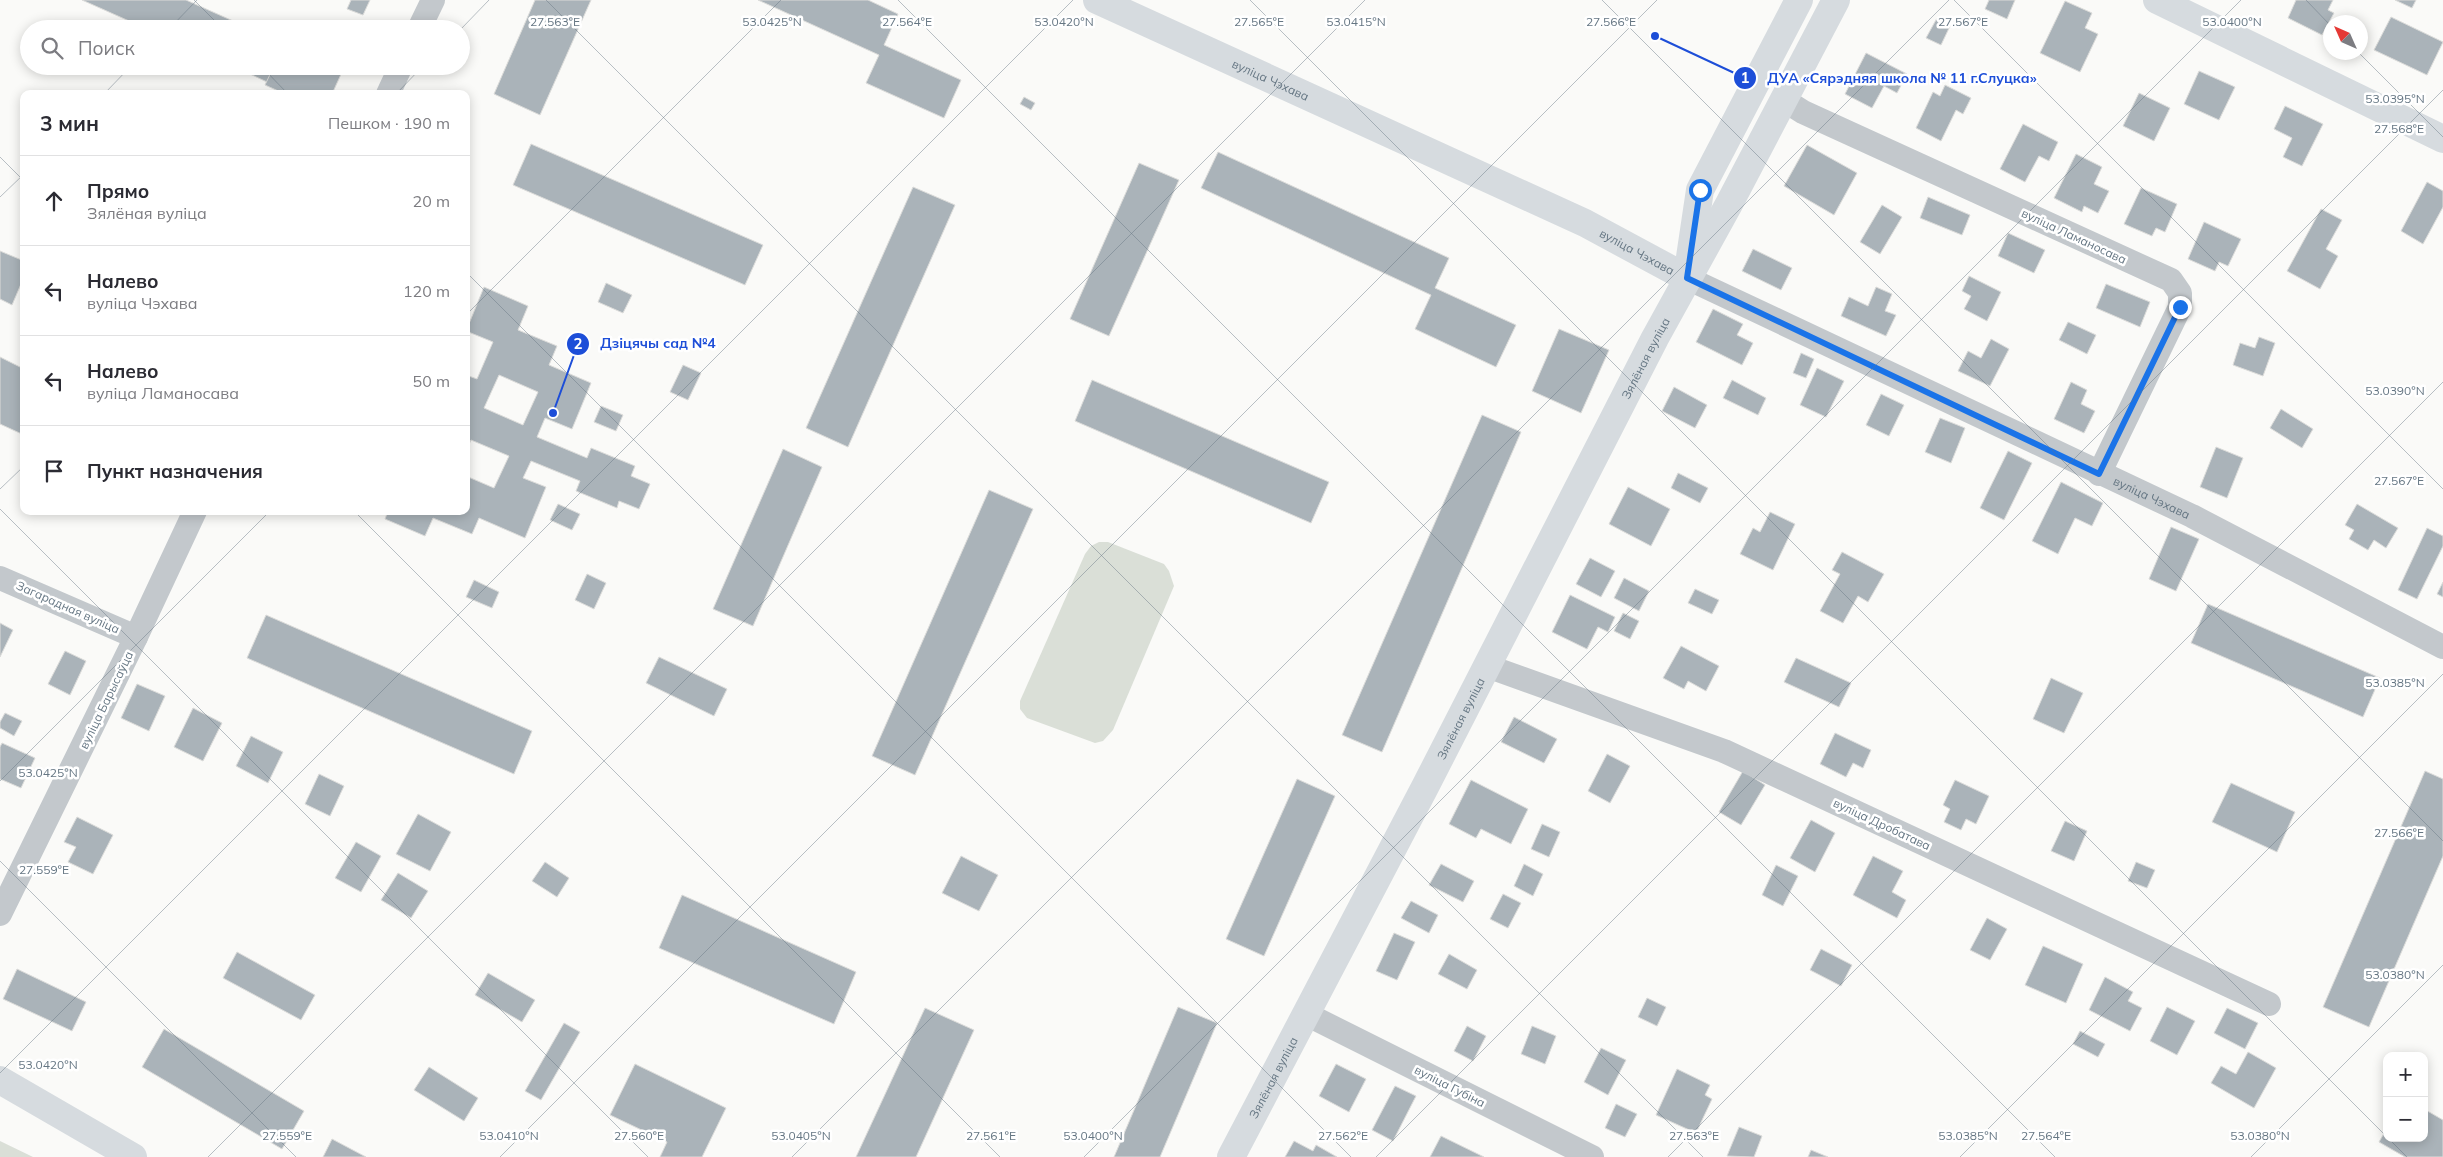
<!DOCTYPE html>
<html lang="ru">
<head>
<meta charset="utf-8">
<style>
	body { margin:0; font-family:Mulish,sans-serif; background:#f2f2f3; color:#2b2b33 }
	.controls { position:absolute; right:15px; bottom:15px; display:grid; overflow:hidden; border-radius:10px; box-shadow:0 2px 12px #0003 }
	.controls button { width:45px; height:45px; display:grid; place-items:center; padding:0; border:0; border-bottom:1px solid #e1e1e2; background:#fff; color:#2b2b33; font:25px sans-serif }
	.compass { position:absolute; left:2323px; top:15px; width:45px; height:45px; border-radius:50%; background:#fff; box-shadow:0 2px 12px #0003; rotate:315deg }
	.stop { position:absolute; width:15px; height:15px; margin:-11px; border:4px solid #1a73e8; border-radius:50%; background:#fff }
	.stop.end { background:#1a73e8; border-color:#fff; box-shadow:0 1px 5px #0008 }
	.list { margin:0; padding:0; list-style:none }
	h2 { display:flex; justify-content:space-between; align-items:center; height:65px; margin:0; padding:0 20px; font-size:21px }
	h2 small { font-size:16px; font-weight:400; color:#7c7c81 }
	.list li { display:grid; grid-template-columns:32px 1fr auto; gap:15px; align-items:center; box-sizing:border-box; height:90px; padding:0 20px; border-top:1px solid #e1e1e2 }
	.list b { display:block; font-size:19px; white-space:nowrap }
	.list p { margin:0; font-size:16px; white-space:nowrap; color:#7c7c81 }
	.list em { font-size:16px; font-style:normal; color:#7c7c81 }
	.icon { flex:none; width:28px; height:28px; fill:none; stroke:currentColor; stroke-width:2; stroke-linecap:round; stroke-linejoin:round }
	.map { position:relative; flex:none; width:2443px; height:1157px; overflow:hidden }
	.search { position:absolute; background:#fff; box-shadow:0 2px 12px #0003; left:20px; top:20px; width:450px; height:55px; display:flex; align-items:center; gap:12px; box-sizing:border-box; padding:0 18px; border-radius:28px; color:#7c7c81; font-size:19px }
	.panel { position:absolute; background:#fff; box-shadow:0 2px 12px #0003; left:20px; top:90px; width:450px; height:425px; border-radius:10px }
	.map>svg:first-child { display:block }
</style>
</head>
<body>
<div class="map">
<svg width="2443" height="1157" viewBox="0 0 2443 1157">
	<rect width="100%" height="100%" fill="#fafaf8"/>
	<!-- green -->
	<g fill="#dadfd7">
		<polygon points="1099,542 1108,542 1164,564 1169,571 1174,586 1113,730 1103,741 1095,743 1027,718 1020,709 1020,701 1085,554 1091,546"/>
		<polygon points="0,1141 33,1157 0,1157"/>
	</g>
	<!-- building -->
	<g fill="#aab3b9" stroke="#dcdcda" fill-rule="evenodd">
		<polygon points="82,0 186,0 251,29 147,29"/>
		<polygon points="351,0 370,0 363,15 347,9"/>
		<polygon points="535,0 591,0 540,115 494,94"/>
		<polygon points="758,0 868,0 898,14 884,45 961,80 944,118 866,83 879,55"/>
		<polygon points="1989,0 2015,0 2007,19 1985,9"/>
		<polygon points="2296,0 2333,0 2328,10 2334,13 2322,35 2288,18"/>
		<polygon points="2395,0 2416,0 2412,8"/>
		<polygon points="2065,1 2092,13 2085,28 2098,34 2080,72 2040,53"/>
		<polygon points="2391,17 2443,42 2427,75 2374,50"/>
		<polygon points="1937,18 1951,24 1941,45 1926,38"/>
		<polygon points="1866,53 1907,74 1897,93 1884,86 1872,108 1845,94"/>
		<polygon points="233,66 274,66 267,82"/>
		<polygon points="274,66 329,66 342,72 332,94 285,94 265,85"/>
		<polygon points="2199,71 2235,87 2219,120 2184,104"/>
		<polygon points="1945,85 1971,98 1963,114 1956,110 1941,141 1916,128 1933,92 1940,96"/>
		<polygon points="2139,93 2170,108 2154,141 2123,126"/>
		<polygon points="1024,97 1035,103 1031,110 1020,104"/>
		<polygon points="2285,106 2323,124 2302,166 2283,157 2292,138 2274,129"/>
		<polygon points="2023,124 2058,142 2049,161 2039,156 2025,182 2000,169"/>
		<polygon points="531,144 763,245 745,285 513,185"/>
		<polygon points="1807,145 1857,173 1834,215 1784,186"/>
		<polygon points="1218,152 1449,258 1435,288 1516,325 1496,367 1415,329 1431,295 1201,188"/>
		<polygon points="2076,154 2102,167 2094,184 2109,191 2098,213 2084,206 2082,212 2054,198"/>
		<polygon points="1139,163 1179,180 1109,336 1070,319"/>
		<polygon points="2427,182 2443,191 2443,207 2423,244 2401,231"/>
		<polygon points="913,187 955,205 848,447 806,428"/>
		<polygon points="2141,188 2177,204 2165,232 2156,228 2152,236 2124,224"/>
		<polygon points="1928,197 1970,215 1962,235 1920,218"/>
		<polygon points="1882,205 1902,217 1880,254 1860,242"/>
		<polygon points="2321,209 2342,220 2326,249 2338,256 2320,289 2287,271"/>
		<polygon points="2204,222 2241,239 2228,266 2219,262 2215,271 2188,259"/>
		<polygon points="2008,233 2045,250 2034,273 1998,256"/>
		<polygon points="1753,249 1792,268 1781,290 1742,271"/>
		<polygon points="0,251 24,261 24,277 12,305 0,299"/>
		<polygon points="1969,276 2001,292 1987,321 1964,309 1971,296 1962,291"/>
		<polygon points="606,283 632,295 623,313 598,302"/>
		<polygon points="2106,284 2150,302 2140,327 2096,308"/>
		<path d="M 484,287 L 528,306 L 518,330 L 557,346 L 549,365 L 591,383 L 572,429 L 545,418 L 537,437 L 587,458 L 591,448 L 635,466 L 631,476 L 650,484 L 639,509 L 619,501 L 617,508 L 576,491 L 580,481 L 531,461 L 523,478 L 546,487 L 525,538 L 479,518 L 472,534 L 433,518 L 425,536 L 385,519 L 388,511 L 466,511 L 466,476 L 494,488 L 509,456 L 471,440 L 466,451 L 466,375 L 477,379 L 493,342 L 466,331 ZM 499,375 L 538,392 L 523,425 L 484,408 Z"/>
		<polygon points="1876,287 1892,294 1885,311 1896,315 1886,336 1841,316 1849,297 1868,306"/>
		<polygon points="1713,309 1743,324 1737,335 1753,343 1742,365 1696,342"/>
		<polygon points="2068,322 2096,335 2087,354 2059,340"/>
		<polygon points="1559,329 1609,350 1581,413 1532,391"/>
		<polygon points="2259,337 2275,343 2263,376 2233,365 2240,343 2255,348"/>
		<polygon points="1991,339 2009,349 1990,386 1958,371 1968,351 1981,358"/>
		<polygon points="1801,353 1814,359 1806,378 1793,373"/>
		<polygon points="0,357 24,369 24,435 0,424"/>
		<polygon points="683,365 701,373 688,400 670,392"/>
		<polygon points="1817,368 1844,381 1826,417 1800,405"/>
		<polygon points="1092,380 1329,482 1311,523 1075,421"/>
		<polygon points="1732,380 1766,398 1758,415 1723,398"/>
		<polygon points="2071,382 2087,390 2081,404 2095,411 2084,433 2054,419"/>
		<polygon points="1674,387 1707,405 1695,428 1662,411"/>
		<polygon points="1881,394 1904,405 1889,436 1866,425"/>
		<polygon points="601,406 623,415 616,431 594,422"/>
		<polygon points="2281,409 2313,429 2302,448 2270,428"/>
		<polygon points="1482,415 1521,432 1382,752 1342,735"/>
		<polygon points="1940,418 1965,428 1951,463 1925,452"/>
		<polygon points="2216,447 2243,458 2227,498 2200,487"/>
		<polygon points="783,449 822,467 753,626 713,609"/>
		<polygon points="2008,451 2032,463 2004,520 1980,508"/>
		<polygon points="1678,473 1708,488 1700,503 1671,488"/>
		<polygon points="2061,482 2103,503 2092,526 2075,518 2058,554 2032,541"/>
		<polygon points="1628,487 1670,509 1651,546 1609,524"/>
		<polygon points="989,490 1033,509 915,775 872,756"/>
		<polygon points="558,504 580,514 572,530 550,520"/>
		<polygon points="2357,504 2398,528 2386,548 2374,540 2368,550 2349,539 2354,530 2345,525"/>
		<polygon points="1770,512 1795,524 1773,570 1740,554 1753,528 1760,532"/>
		<polygon points="2171,527 2199,539 2176,591 2149,579"/>
		<polygon points="2427,528 2443,536 2443,546 2417,599 2398,590"/>
		<polygon points="1842,552 1884,574 1868,602 1858,596 1843,623 1820,611 1840,574 1832,570"/>
		<polygon points="1590,558 1615,571 1601,597 1576,584"/>
		<polygon points="587,574 606,583 594,609 575,600"/>
		<polygon points="1624,578 1649,591 1639,611 1614,598"/>
		<polygon points="474,580 499,592 492,608 466,597"/>
		<polygon points="2443,582 2443,597 2437,594"/>
		<polygon points="1695,589 1719,600 1712,614 1688,603"/>
		<polygon points="1570,595 1615,617 1608,632 1598,627 1587,649 1552,632"/>
		<polygon points="2208,604 2380,678 2363,717 2191,643"/>
		<polygon points="1623,613 1639,621 1630,639 1614,631"/>
		<polygon points="266,615 532,731 514,774 247,658"/>
		<polygon points="0,623 13,630 0,657"/>
		<polygon points="1681,646 1719,666 1706,691 1688,681 1684,689 1663,678"/>
		<polygon points="65,651 86,661 70,695 48,684"/>
		<polygon points="659,657 727,689 714,716 646,683"/>
		<polygon points="1796,658 1851,683 1839,707 1784,682"/>
		<polygon points="2051,678 2083,693 2064,733 2033,719"/>
		<polygon points="137,684 165,696 149,731 121,718"/>
		<polygon points="193,708 222,723 203,761 174,747"/>
		<polygon points="5,713 22,721 14,736 0,728 0,722"/>
		<polygon points="1514,717 1557,739 1544,763 1501,742"/>
		<polygon points="1835,733 1871,750 1863,768 1853,763 1846,777 1820,764"/>
		<polygon points="251,736 283,752 268,783 236,766"/>
		<polygon points="2,743 35,758 21,788 0,779 0,747"/>
		<polygon points="1607,754 1630,766 1610,803 1588,791"/>
		<polygon points="1743,771 1765,785 1741,825 1719,812"/>
		<polygon points="2425,771 2443,779 2443,856 2369,1027 2323,1007"/>
		<polygon points="319,774 344,786 330,816 305,804"/>
		<polygon points="1297,779 1335,796 1264,956 1226,939"/>
		<polygon points="1471,780 1528,809 1511,844 1481,829 1476,838 1449,824"/>
		<polygon points="1955,780 1989,796 1976,824 1966,819 1961,830 1944,822 1950,809 1943,805"/>
		<polygon points="2231,783 2295,812 2277,852 2212,822"/>
		<polygon points="418,814 451,832 430,871 396,854"/>
		<polygon points="77,817 113,835 93,874 68,862 76,847 64,842"/>
		<polygon points="1811,820 1835,833 1815,872 1790,858"/>
		<polygon points="2065,821 2087,831 2074,861 2051,851"/>
		<polygon points="1542,824 1560,832 1549,857 1531,849"/>
		<polygon points="356,842 381,856 361,892 335,878"/>
		<polygon points="961,856 998,875 979,911 942,893"/>
		<polygon points="1873,856 1903,871 1892,892 1906,900 1897,918 1853,895"/>
		<polygon points="545,862 569,878 557,897 532,881"/>
		<polygon points="2136,862 2155,870 2147,888 2128,881"/>
		<polygon points="1441,864 1474,881 1463,902 1429,885"/>
		<polygon points="1524,864 1543,874 1533,896 1514,886"/>
		<polygon points="1776,865 1798,876 1783,906 1762,895"/>
		<polygon points="398,873 428,891 411,918 381,900"/>
		<polygon points="1503,894 1521,903 1508,928 1490,919"/>
		<polygon points="682,895 856,972 834,1024 659,948"/>
		<polygon points="1411,901 1438,915 1429,933 1401,918"/>
		<polygon points="1987,918 2007,929 1990,960 1970,950"/>
		<polygon points="1394,933 1415,942 1397,980 1376,971"/>
		<polygon points="2043,946 2083,964 2066,1003 2025,985"/>
		<polygon points="1821,949 1852,965 1841,986 1810,970"/>
		<polygon points="237,952 315,995 301,1020 223,978"/>
		<polygon points="1449,954 1477,970 1467,989 1438,974"/>
		<polygon points="17,969 86,1002 72,1031 3,999"/>
		<polygon points="488,973 535,1000 522,1022 475,995"/>
		<polygon points="2105,977 2133,992 2128,1001 2142,1008 2130,1031 2089,1010"/>
		<polygon points="1647,998 1666,1007 1657,1026 1638,1017"/>
		<polygon points="1178,1007 1217,1023 1160,1157 1114,1157"/>
		<polygon points="2167,1007 2195,1021 2177,1055 2150,1041"/>
		<polygon points="925,1008 974,1030 916,1157 856,1157"/>
		<polygon points="2227,1008 2258,1023 2245,1049 2214,1033"/>
		<polygon points="564,1023 580,1032 541,1100 525,1091"/>
		<polygon points="1467,1026 1486,1036 1473,1061 1454,1051"/>
		<polygon points="1532,1026 1556,1036 1545,1064 1521,1054"/>
		<polygon points="164,1029 304,1111 282,1149 142,1067"/>
		<polygon points="2080,1031 2105,1044 2098,1057 2073,1044"/>
		<polygon points="1601,1048 1626,1060 1608,1095 1584,1082"/>
		<polygon points="2248,1052 2276,1068 2254,1108 2211,1083 2221,1066 2236,1074"/>
		<polygon points="635,1064 726,1108 702,1157 660,1157 667,1142 610,1115"/>
		<polygon points="1336,1064 1366,1079 1349,1112 1319,1096"/>
		<polygon points="429,1067 478,1098 464,1121 414,1090"/>
		<polygon points="1677,1069 1710,1085 1705,1095 1712,1099 1696,1133 1656,1115"/>
		<polygon points="1395,1086 1416,1096 1393,1141 1372,1130"/>
		<polygon points="1616,1104 1637,1114 1625,1137 1605,1128"/>
		<polygon points="2424,1109 2443,1120 2443,1157 2405,1157 2379,1142 2387,1128 2387,1138 2424,1138"/>
		<polygon points="1739,1127 1762,1136 1754,1157 1727,1156"/>
		<polygon points="1441,1136 1484,1157 1430,1157"/>
		<polygon points="332,1139 366,1157 323,1157"/>
		<polygon points="1294,1141 1313,1151 1316,1145 1337,1157 1285,1157"/>
		<polygon points="1811,1150 1828,1157 1808,1157"/>
	</g>
	<g fill="none" stroke-linecap="round" stroke-linejoin="round">
		<!-- street -->
		<g stroke="#c3c8cc" stroke-width="24">
			<polyline points="419,29 433,0"/>
			<polyline points="388,94 401,66"/>
			<polyline points="1784,100 1803,112 2171,280 2180,293 2180,307 2099,474"/>
			<path id="s1" d="M 1687,278 L 2192,516 L 2443,647"/>
			<polyline points="0,578 136,637"/>
			<polyline points="1487,666 1724,751 2269,1004"/>
			<polyline points="0,914 136,637 195,511"/>
			<polyline points="1308,1015 1592,1157"/>
		</g>
		<!-- secondary -->
		<g stroke="#d6dbdf" stroke-width="28">
			<path id="s2" d="M 1097,0 L 1585,223 L 1687,278"/>
			<polyline points="2157,0 2443,139"/>
			<polyline points="1689,264 1700,190 1799,0"/>
			<polyline points="0,1080 133,1157"/>
			<path id="s3" d="M 1231,1157 L 1425,787 L 1655,338 L 1729,204 L 1836,0"/>
		</g>
	</g>
	<g fill="none" stroke-linecap="round" stroke-linejoin="round">
		<!-- route -->
		<polyline stroke="#1a73e8" stroke-width="6" points="1700,190 1687,278 2099,474 2180,307"/>
	</g>
	<!-- ticks -->
	<path fill="none" stroke="#657683" stroke-width="1" stroke-opacity="0.45" d="M 194,0 L 223,29M 546,0 L 1703,1157M 898,0 L 2055,1157M 1250,0 L 2387,1137M 1602,0 L 2443,841M 1954,0 L 2443,489M 2306,0 L 2330,25M 169,29 L 197,0M 461,29 L 489,0M 2358,52 L 2443,137M 261,66 L 288,94M 104,94 L 131,66M 396,94 L 423,66M 0,157 L 24,181M 0,197 L 24,174M 466,272 L 1351,1157M 466,315 L 781,0M 0,489 L 24,466M 0,509 L 648,1157M 354,511 L 1000,1157M 0,781 L 270,511M 0,861 L 296,1157M 0,1073 L 1073,0M 2388,1138 L 2407,1157M 208,1157 L 1365,0M 500,1157 L 1657,0M 792,1157 L 1949,0M 1084,1157 L 2241,0M 1376,1157 L 2443,90M 1668,1157 L 2443,382M 1960,1157 L 2443,674M 2251,1157 L 2443,965"/>
	<g text-anchor="middle" dominant-baseline="central" stroke-width="5" stroke-linejoin="round" paint-order="stroke">
		<!-- street labels -->
		<g font-size="12" fill="#657683" stroke="#fff">
			<text stroke="none"><textPath href="#s2" startOffset="191">вуліца Чэхава</textPath></text>
			<text transform="translate(2074 236) rotate(25)">вуліца Ламаносава</text>
			<text stroke="none"><textPath href="#s2" startOffset="596">вуліца Чэхава</textPath></text>
			<text stroke="none"><textPath href="#s3" startOffset="900">Зялёная вуліца</textPath></text>
			<text stroke="none"><textPath href="#s1" startOffset="514">вуліца Чэхава</textPath></text>
			<text transform="translate(68 607) rotate(24)">Загарадная вуліца</text>
			<text transform="translate(106 700) rotate(-64)">вуліца Барысаўца</text>
			<text stroke="none"><textPath href="#s3" startOffset="495">Зялёная вуліца</textPath></text>
			<text transform="translate(1882 824) rotate(25)">вуліца Дробатава</text>
			<text stroke="none"><textPath href="#s3" startOffset="90">Зялёная вуліца</textPath></text>
			<text transform="translate(1450 1086) rotate(27)">вуліца Губіна</text>
		</g>
	</g>
	<g font-size="12" text-anchor="middle" fill="#657683" stroke="#fff" stroke-width="5" stroke-linejoin="round" paint-order="stroke">
		<text x="1963" y="26">27.567°E</text>
		<text x="555" y="26">27.563°E</text>
		<text x="772" y="26">53.0425°N</text>
		<text x="907" y="26">27.564°E</text>
		<text x="1064" y="26">53.0420°N</text>
		<text x="1259" y="26">27.565°E</text>
		<text x="1356" y="26">53.0415°N</text>
		<text x="1611" y="26">27.566°E</text>
		<text x="2232" y="26">53.0400°N</text>
		<text x="2395" y="103">53.0395°N</text>
		<text x="2399" y="133">27.568°E</text>
		<text x="2395" y="395">53.0390°N</text>
		<text x="2399" y="485">27.567°E</text>
		<text x="2395" y="687">53.0385°N</text>
		<text x="48" y="777">53.0425°N</text>
		<text x="2399" y="837">27.566°E</text>
		<text x="44" y="874">27.559°E</text>
		<text x="2395" y="979">53.0380°N</text>
		<text x="48" y="1069">53.0420°N</text>
		<text x="509" y="1140">53.0410°N</text>
		<text x="2260" y="1140">53.0380°N</text>
		<text x="287" y="1140">27.559°E</text>
		<text x="639" y="1140">27.560°E</text>
		<text x="801" y="1140">53.0405°N</text>
		<text x="991" y="1140">27.561°E</text>
		<text x="1093" y="1140">53.0400°N</text>
		<text x="1343" y="1140">27.562°E</text>
		<text x="1694" y="1140">27.563°E</text>
		<text x="1968" y="1140">53.0385°N</text>
		<text x="2046" y="1140">27.564°E</text>
	</g>
	<!-- callouts -->
	<path fill="none" stroke="#1d4ed8" stroke-width="2" d="M1655 36L1745 78M553 413L578 344"/>
	<g fill="#1d4ed8" stroke="#fff" stroke-width="2">
		<circle cx="1655" cy="36" r="5"/>
		<circle cx="553" cy="413" r="5"/>
		<circle cx="1745" cy="78" r="12"/>
		<circle cx="578" cy="344" r="12"/>
	</g>
	<g font-size="15" text-anchor="middle" font-weight="bold" fill="#fff">
		<text x="1745" y="83">1</text>
		<text x="578" y="349">2</text>
	</g>
	<g font-size="14" text-anchor="middle" font-weight="bold" fill="#1d4ed8" stroke="#fff" stroke-width="5" stroke-linejoin="round" paint-order="stroke">
		<text x="1902" y="83">ДУА «Сярэдняя школа № 11 г.Слуцка»</text>
		<text x="658" y="348">Дзіцячы сад №4</text>
	</g>
</svg>
<div class="controls">
<button>+</button>
<button>−</button>
</div>
<svg class="compass" viewBox="-18 -18 36 36"><path d="M0-13l5 13h-10z" fill="#e53935"/><path d="M0 13l5-13h-10z" fill="#7c7c81"/></svg>
<div class="stop" style="left:1700px;top:190px"></div>
<div class="stop end" style="left:2180px;top:307px"></div>
<div class="search"><svg class="icon" aria-label="search" viewBox="0 0 24 24"><circle cx="10" cy="10" r="6"/><path d="M15 15l6 6"/></svg>Поиск</div>
<section class="panel">
<h2>3 мин<small>Пешком · 190 m</small></h2>
<ul class="list">
<li><svg class="icon" aria-label="ahead" viewBox="0 0 24 24"><path d="M12 20V5M6 11l6-6 6 6"/></svg><div><b>Прямо</b><p>Зялёная вуліца</p></div><em>20 m</em></li>
<li><svg class="icon" aria-label="left" viewBox="0 0 24 24"><path d="M17 20v-9H6M10 6l-5 5 5 5"/></svg><div><b>Налево</b><p>вуліца Чэхава</p></div><em>120 m</em></li>
<li><svg class="icon" aria-label="left" viewBox="0 0 24 24"><path d="M17 20v-9H6M10 6l-5 5 5 5"/></svg><div><b>Налево</b><p>вуліца Ламаносава</p></div><em>50 m</em></li>
<li><svg class="icon" aria-label="arrive" viewBox="0 0 24 24"><path d="M6 21V4h12l-3 4 3 4H6"/></svg><div><b>Пункт назначения</b></div></li>
</ul>
</section>
</div>
</body>
</html>
